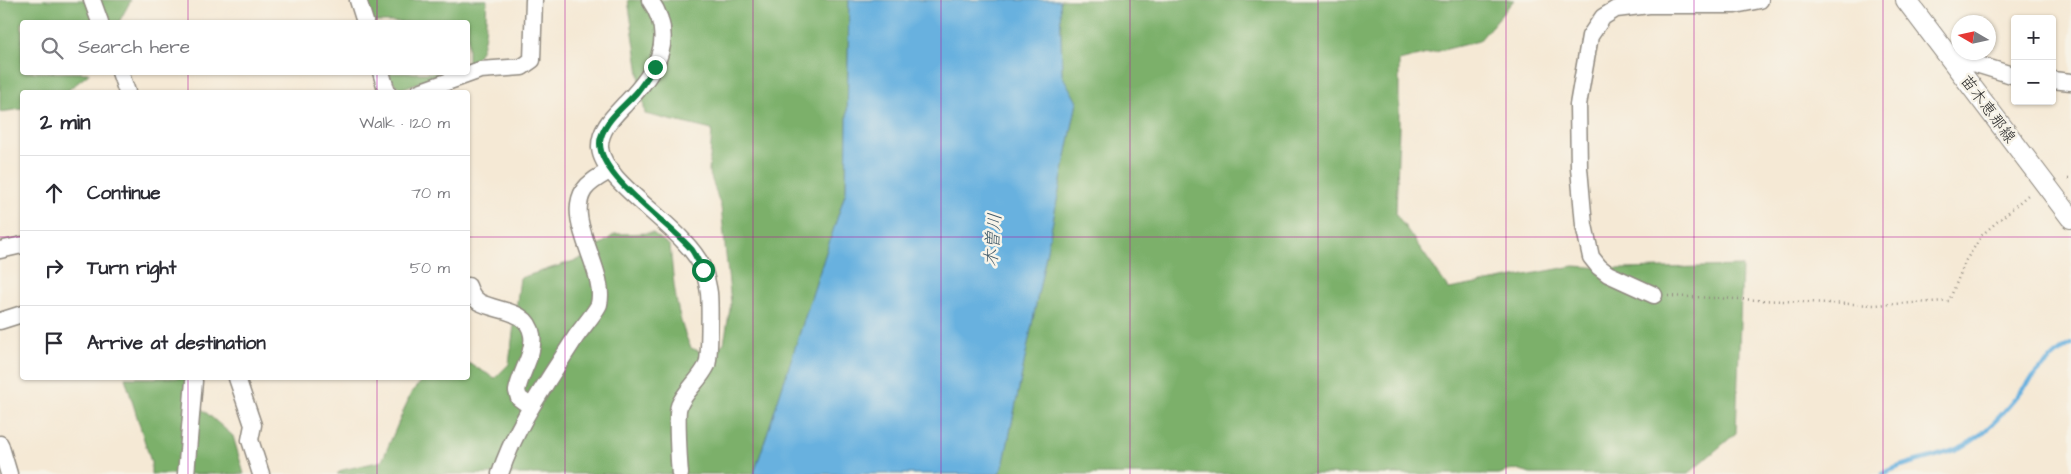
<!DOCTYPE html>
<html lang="en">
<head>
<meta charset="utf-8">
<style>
	body { margin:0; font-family:"Architects Daughter","Klee One",sans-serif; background:#f2f2f3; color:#2b2b33 }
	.controls { position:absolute; right:15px; top:15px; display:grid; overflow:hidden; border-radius:5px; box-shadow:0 1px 4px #0004 }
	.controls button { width:45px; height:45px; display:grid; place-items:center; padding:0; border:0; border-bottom:1px solid #e1e1e2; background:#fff; color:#2b2b33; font:25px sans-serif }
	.compass { position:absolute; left:1951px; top:15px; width:45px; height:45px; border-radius:50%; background:#fff; box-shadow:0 1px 4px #0004; rotate:279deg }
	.stop { position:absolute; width:15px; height:15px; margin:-11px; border:4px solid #0b8043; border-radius:50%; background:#fff }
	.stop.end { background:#0b8043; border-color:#fff; box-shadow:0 1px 5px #0008 }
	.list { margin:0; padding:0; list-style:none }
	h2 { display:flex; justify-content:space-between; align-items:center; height:65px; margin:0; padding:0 20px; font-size:21px }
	h2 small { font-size:16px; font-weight:400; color:#7c7c81 }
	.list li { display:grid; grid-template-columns:32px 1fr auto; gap:15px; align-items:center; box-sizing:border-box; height:75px; padding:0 20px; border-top:1px solid #e1e1e2 }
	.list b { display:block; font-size:19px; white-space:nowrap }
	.list em { font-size:16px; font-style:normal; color:#7c7c81 }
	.icon { flex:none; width:28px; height:28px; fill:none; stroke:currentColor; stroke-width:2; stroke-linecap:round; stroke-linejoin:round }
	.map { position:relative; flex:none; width:2071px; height:474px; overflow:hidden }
	.search { position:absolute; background:#fff; box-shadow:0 1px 4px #0004; left:20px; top:20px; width:450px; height:55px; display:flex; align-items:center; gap:12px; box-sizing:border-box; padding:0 18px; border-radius:5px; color:#7c7c81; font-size:19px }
	.panel { position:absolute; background:#fff; box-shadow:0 1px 4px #0004; left:20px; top:90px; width:450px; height:290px; border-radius:5px }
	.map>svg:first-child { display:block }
</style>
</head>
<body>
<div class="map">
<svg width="2071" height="474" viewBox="0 0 2071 474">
	<rect width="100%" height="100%" fill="#f7f3e8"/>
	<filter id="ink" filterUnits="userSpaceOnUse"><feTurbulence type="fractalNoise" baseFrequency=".02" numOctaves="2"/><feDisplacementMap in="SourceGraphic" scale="10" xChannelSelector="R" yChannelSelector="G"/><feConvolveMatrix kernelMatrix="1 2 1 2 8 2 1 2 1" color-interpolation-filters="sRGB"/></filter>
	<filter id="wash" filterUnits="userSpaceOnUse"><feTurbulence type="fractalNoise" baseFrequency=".0096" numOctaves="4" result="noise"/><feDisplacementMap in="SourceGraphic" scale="20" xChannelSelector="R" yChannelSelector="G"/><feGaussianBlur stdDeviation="1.12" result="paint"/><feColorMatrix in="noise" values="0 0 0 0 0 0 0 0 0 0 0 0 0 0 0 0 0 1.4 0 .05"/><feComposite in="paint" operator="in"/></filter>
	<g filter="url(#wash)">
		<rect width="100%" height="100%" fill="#f5e9d5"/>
		<!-- forest -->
		<g fill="#7cb06b" stroke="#546e4b">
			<polygon points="0,0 131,0 119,22 22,22 22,72 90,73 66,92 22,92 22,109 0,112"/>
			<path d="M 366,0 L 487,0 C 485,19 489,56 468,64 L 468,22 L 373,22 Z"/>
			<path d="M 628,0 L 849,0 L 846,191 L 754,474 L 337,474 L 342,470 L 382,461 L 412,391 L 425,378 L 468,378 L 468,363 L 495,378 L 509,364 L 520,278 L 583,258 L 615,234 L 653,233 L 670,246 C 674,283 675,314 691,348 L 709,355 L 724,343 L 731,303 L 721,207 L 709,171 L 712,130 L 645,114 Z"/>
			<polygon points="1060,0 1514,0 1479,41 1399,61 1399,127 1396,214 1449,289 1574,266 1622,269 1742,266 1736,433 1688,474 1531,474 1513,469 1499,474 998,474 1003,467 1077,102 1062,76"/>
			<polygon points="389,73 445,73 401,89 391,80"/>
			<polygon points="125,378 185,378 202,409 233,436 244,474 151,474 151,462"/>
		</g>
		<!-- water -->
		<polygon fill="#67b1df" stroke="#496e85" points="849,0 1060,0 1062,75 1077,102 1003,467 998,474 754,474 846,191"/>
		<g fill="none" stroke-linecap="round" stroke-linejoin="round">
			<!-- stream -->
			<path stroke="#67b1df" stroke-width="4.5" d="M 1883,474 C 1912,457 1949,459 1976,438 C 2005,417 2023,384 2050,360 C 2057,354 2063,348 2071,344"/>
		</g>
	</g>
	<g filter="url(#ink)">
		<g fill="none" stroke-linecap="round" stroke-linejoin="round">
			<!-- minor casing -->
			<g stroke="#908a80" stroke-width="19">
				<g id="minor">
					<polyline points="92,0 100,22"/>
					<polyline points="358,0 365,22"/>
					<path d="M 650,0 C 678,40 655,73 626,103 C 615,115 599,129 600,148 C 603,185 689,229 704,271 C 706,278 708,286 709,293 C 710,304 710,357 707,365 C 700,380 685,391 679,406 C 676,413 679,463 680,474"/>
					<polyline points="1947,55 2015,76"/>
					<polyline points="120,72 127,92"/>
					<polyline points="381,72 387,92"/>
					<polyline points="2052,80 2071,82"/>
					<polyline points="419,92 480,70 522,67 532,60 534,0"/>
					<polyline points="0,250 22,245"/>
					<path d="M 468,286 C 470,292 473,298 479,302 C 497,312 528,309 532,335 C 535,353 520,373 517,391 L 519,398 L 531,407"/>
					<polyline points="1654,295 1608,274 1599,267 1591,257 1584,225 1579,168 1578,105 1590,36 1603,17 1616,9 1649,5 1735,5 1760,0"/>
					<polyline points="0,321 22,314"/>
					<polyline points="237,378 253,425 250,440 261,474"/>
					<polyline points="0,444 9,474"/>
					<polyline points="186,474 194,381"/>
					<path d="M 500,474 C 516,424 548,381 575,338 C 580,330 597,311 599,304 C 607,270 564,221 584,190 C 590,181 601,176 611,170"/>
				</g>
			</g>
			<!-- major casing -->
			<g stroke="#908a80" stroke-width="22">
				<polyline id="major" points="1906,0 2071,218"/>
			</g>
			<!-- path -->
			<g stroke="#908a80" stroke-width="2.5" stroke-dasharray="1 4" stroke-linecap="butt">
				<polyline points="2068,179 2071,179"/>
				<polyline points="1668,296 1874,305 1949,301 1966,260 1983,234 2028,195"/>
			</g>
			<!-- minor -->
			<use href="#minor" stroke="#fff" stroke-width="16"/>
			<!-- major -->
			<use href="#major" stroke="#fff" stroke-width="20"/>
		</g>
	</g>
	<g fill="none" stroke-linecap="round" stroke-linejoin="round" filter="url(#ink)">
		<!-- route -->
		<path stroke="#0b8043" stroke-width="6" d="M 655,67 C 649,75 643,84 637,92 C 625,106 607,118 601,137 C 590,171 671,224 692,250 C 696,256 699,263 703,270"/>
	</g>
	<!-- grid -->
	<path fill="none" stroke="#b5179e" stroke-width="1" stroke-opacity="0.55" d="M 188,0 L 188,22M 377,0 L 377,22M 565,0 L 565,474M 753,0 L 753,474M 941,0 L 941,474M 1130,0 L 1130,474M 1318,0 L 1318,474M 1506,0 L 1506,474M 1694,0 L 1694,474M 1883,0 L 1883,474M 188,72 L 188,92M 377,72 L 377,92M 0,237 L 22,237M 468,237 L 2071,237M 188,378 L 188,474M 377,378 L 377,474"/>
	<g text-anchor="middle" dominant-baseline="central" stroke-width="5" stroke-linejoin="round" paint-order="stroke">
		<!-- street labels -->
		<g font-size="16" fill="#2b2b2b" stroke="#f7f3e8">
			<text transform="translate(1988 109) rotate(53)">苗木恵那線</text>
		</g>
		<!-- water labels -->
		<g font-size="18" font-style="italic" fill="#405a6a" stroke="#f7f3e8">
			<text transform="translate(993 240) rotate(-85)">木曽川</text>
		</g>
	</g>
</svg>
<div class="controls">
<button>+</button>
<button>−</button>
</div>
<svg class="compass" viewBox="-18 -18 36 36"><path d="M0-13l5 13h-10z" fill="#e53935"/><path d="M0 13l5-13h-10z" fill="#7c7c81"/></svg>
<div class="stop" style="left:703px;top:270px"></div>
<div class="stop end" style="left:655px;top:67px"></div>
<div class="search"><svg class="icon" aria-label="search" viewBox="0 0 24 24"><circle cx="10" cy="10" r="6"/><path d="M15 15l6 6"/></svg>Search here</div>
<section class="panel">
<h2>2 min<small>Walk · 120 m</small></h2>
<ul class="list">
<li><svg class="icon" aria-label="ahead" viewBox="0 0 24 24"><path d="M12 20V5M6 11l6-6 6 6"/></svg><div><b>Continue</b></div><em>70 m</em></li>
<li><svg class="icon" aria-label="right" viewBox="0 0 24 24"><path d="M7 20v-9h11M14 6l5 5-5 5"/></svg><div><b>Turn right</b></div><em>50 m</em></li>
<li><svg class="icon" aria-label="arrive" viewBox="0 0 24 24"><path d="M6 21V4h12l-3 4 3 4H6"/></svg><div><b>Arrive at destination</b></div></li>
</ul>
</section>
</div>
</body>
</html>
